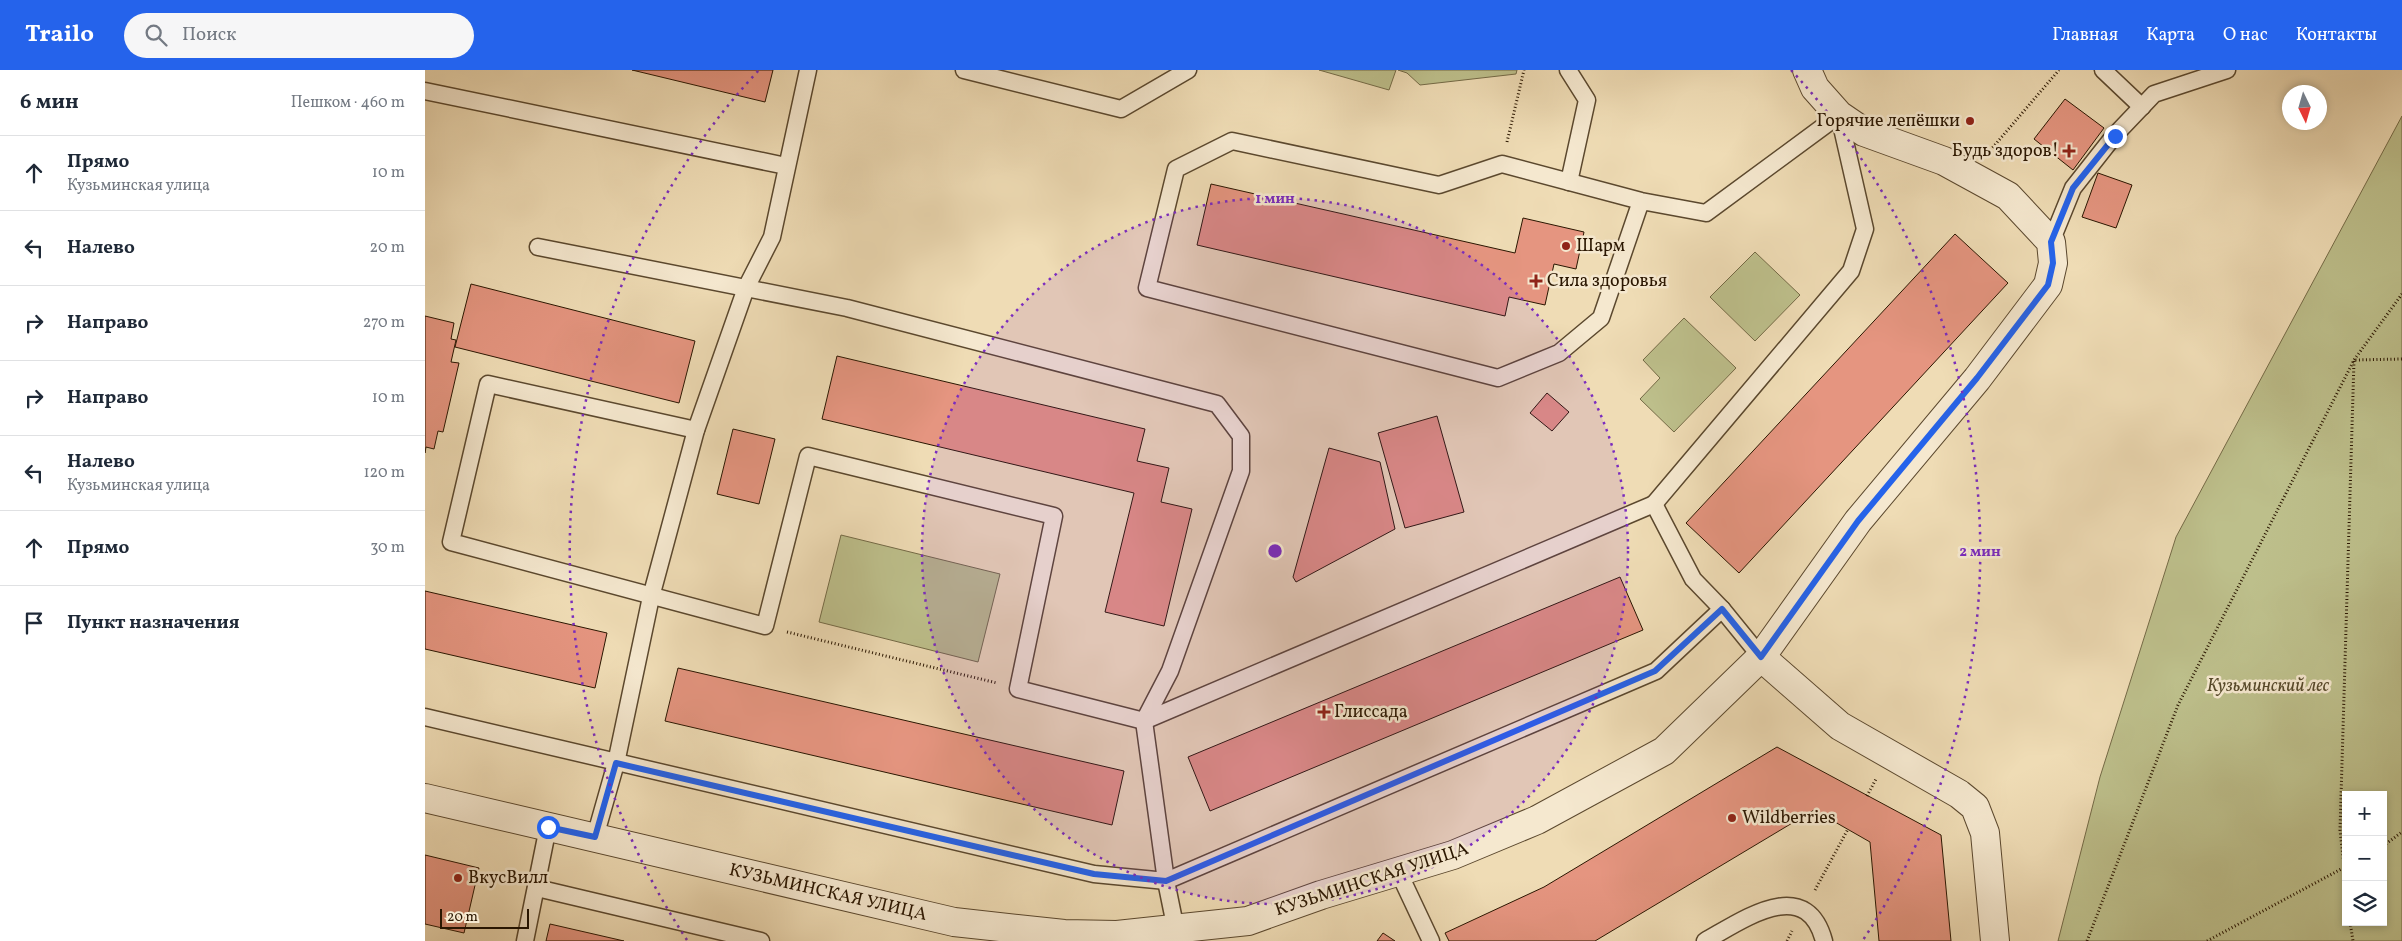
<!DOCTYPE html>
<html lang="ru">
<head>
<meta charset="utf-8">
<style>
	body { margin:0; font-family:Vollkorn,serif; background:#f6f6f7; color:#1f2937 }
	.controls { position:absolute; right:15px; bottom:15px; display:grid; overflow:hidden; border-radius:0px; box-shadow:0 2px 8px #0003 }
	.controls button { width:45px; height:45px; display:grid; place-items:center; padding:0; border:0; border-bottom:1px solid #e0e1e3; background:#fff; color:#1f2937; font:25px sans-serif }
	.compass { position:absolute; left:1857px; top:15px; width:45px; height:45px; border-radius:50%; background:#fff; box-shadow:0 2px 8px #0003; rotate:175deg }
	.scale { position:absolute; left:15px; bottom:12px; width:89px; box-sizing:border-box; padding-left:5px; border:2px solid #2a1601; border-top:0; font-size:14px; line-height:18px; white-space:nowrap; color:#2a1601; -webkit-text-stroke:4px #f5e8cf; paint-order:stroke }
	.stop { position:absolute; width:15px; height:15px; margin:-11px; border:4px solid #2563eb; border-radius:50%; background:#fff }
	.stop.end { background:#2563eb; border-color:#fff; box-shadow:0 1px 5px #0008 }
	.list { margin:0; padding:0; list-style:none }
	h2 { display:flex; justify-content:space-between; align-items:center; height:65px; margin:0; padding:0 20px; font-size:21px }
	h2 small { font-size:16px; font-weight:400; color:#747a83 }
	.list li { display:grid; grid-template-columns:32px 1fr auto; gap:15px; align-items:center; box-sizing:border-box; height:75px; padding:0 20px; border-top:1px solid #e0e1e3 }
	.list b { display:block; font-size:19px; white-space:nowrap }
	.list p { margin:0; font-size:16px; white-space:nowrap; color:#747a83 }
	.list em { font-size:16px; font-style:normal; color:#747a83 }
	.icon { flex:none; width:28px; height:28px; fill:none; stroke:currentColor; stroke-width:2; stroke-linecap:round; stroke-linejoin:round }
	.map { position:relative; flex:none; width:1977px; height:871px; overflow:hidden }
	header { display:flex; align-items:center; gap:30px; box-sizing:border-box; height:70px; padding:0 25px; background:#2563eb; color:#fff }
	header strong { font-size:24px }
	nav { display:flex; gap:28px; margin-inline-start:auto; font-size:18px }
	.search { width:350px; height:45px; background:#f6f6f7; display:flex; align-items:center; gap:12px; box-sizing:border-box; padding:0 18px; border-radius:28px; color:#747a83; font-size:19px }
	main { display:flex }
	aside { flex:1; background:#fff }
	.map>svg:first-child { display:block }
</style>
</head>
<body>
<header>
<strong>Trailo</strong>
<div class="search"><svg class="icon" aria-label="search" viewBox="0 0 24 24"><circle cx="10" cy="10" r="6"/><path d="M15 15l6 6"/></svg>Поиск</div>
<nav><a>Главная</a><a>Карта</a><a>О нас</a><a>Контакты</a></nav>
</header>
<main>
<aside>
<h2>6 мин<small>Пешком · 460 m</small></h2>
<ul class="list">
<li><svg class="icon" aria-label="ahead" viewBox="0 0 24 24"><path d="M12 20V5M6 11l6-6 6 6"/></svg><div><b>Прямо</b><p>Кузьминская улица</p></div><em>10 m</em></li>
<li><svg class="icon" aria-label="left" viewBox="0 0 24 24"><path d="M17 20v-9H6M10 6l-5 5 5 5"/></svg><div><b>Налево</b></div><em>20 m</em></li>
<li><svg class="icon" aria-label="right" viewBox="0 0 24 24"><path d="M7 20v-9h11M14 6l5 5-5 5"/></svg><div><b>Направо</b></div><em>270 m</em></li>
<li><svg class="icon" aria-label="right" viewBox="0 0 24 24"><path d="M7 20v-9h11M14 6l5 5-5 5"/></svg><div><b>Направо</b></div><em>10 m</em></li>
<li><svg class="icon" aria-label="left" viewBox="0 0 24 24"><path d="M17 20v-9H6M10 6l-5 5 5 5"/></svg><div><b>Налево</b><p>Кузьминская улица</p></div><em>120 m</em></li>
<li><svg class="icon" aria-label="ahead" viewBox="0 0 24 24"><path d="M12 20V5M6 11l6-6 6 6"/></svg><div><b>Прямо</b></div><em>30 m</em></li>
<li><svg class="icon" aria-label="arrive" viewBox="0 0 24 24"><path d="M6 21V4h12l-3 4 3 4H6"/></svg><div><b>Пункт назначения</b></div></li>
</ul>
</aside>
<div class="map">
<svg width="1977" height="871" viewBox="0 0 1977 871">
	<rect width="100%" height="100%" fill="#efdcb5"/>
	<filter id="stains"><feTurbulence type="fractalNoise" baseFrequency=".004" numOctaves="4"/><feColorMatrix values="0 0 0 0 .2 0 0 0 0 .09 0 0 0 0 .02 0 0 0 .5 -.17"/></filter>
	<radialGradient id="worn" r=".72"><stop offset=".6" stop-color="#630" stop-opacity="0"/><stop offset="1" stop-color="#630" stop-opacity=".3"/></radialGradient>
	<!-- green -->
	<g fill="#bdbf8b" stroke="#746a46" fill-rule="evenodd">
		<polygon points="894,0 971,0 964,20"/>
		<polygon points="973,0 1092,0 1091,4 995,15 982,3"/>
		<path d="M 1977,46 L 1977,871 L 1633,871 L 1675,707 L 1751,467 ZM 1921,725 L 1958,725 L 1958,852 L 1921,852 Z"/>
		<polygon points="1330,182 1375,225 1330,271 1285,227"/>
		<polygon points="1259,248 1311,298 1249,362 1215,329 1235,308 1218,290"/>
		<polygon points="416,465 575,504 553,592 394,552"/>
	</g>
	<!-- building -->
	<g fill="#e59580" stroke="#2a1601">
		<polygon points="207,0 348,0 340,32"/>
		<polygon points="1640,29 1679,58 1648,100 1609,69"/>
		<polygon points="1673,103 1707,115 1691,158 1657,147"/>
		<polygon points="786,114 1090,183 1098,148 1159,162 1151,199 1129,194 1120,235 1084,227 1080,246 772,175"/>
		<polygon points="1530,164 1583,213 1314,503 1261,453"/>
		<polygon points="46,214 270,271 254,333 30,277"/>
		<polygon points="0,246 29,253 26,269 31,270 26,292 34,293 18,362 13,361 9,379 1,377 0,383"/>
		<polygon points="412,286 720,359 712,391 744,398 736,432 767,439 739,556 680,542 709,423 397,349"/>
		<polygon points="1122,323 1144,342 1127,361 1105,343"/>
		<polygon points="1012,346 1039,442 980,458 953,363"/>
		<polygon points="308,359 350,369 334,434 292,424"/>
		<polygon points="904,378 955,392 970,459 871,512 868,507"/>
		<polygon points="1195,507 1218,560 785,741 763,687"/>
		<polygon points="0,521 182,563 170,618 0,579"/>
		<polygon points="253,598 699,701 687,755 240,651"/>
		<polygon points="1352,677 1516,765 1526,871 1454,871 1445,772 1389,740 1170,871 1024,871 1020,863 1119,817"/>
		<polygon points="0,785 54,798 39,863 0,854"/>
		<polygon points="125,854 199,871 121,871"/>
		<polygon points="958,863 970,871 952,871"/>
	</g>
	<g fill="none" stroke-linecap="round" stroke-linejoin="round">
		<!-- lane casing -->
		<g stroke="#5b482e" stroke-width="19">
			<g id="lane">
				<polyline points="539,0 696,39 763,0"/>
				<polyline points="1143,0 1162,30 1144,112"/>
				<polyline points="1678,0 1717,37"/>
				<polyline points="0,21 361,96"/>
				<polyline points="1216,131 1176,248 1134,283 1073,308 722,218 751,99 807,71 1014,115 1077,94 1216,131 1281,143 1414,45 1440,159 1426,201 1229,434"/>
				<polyline points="1626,172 1648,118 1689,66 1729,24 1802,0"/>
				<polyline points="113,177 422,238 792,334 816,366 816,401 745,601 719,651 741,811 751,860"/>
				<polyline points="271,360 63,314 26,472 340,556 383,386 629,446 593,619 719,651 1229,434 1268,509 1297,539 1336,587"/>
				<polyline points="0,647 669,804 741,811 1231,601 1297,539"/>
				<polyline points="170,767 191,693 226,527 271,360 321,218 347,167 383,0"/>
				<polyline points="974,803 1006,871"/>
				<polyline points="112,818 336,871"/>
				<polyline points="100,871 123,757"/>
				<path d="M 1280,871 C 1318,850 1381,804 1399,871"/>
			</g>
		</g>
		<!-- street casing -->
		<g stroke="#5b482e" stroke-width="30">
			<g id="street">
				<polyline points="1336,587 1415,656 1534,724 1550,737 1560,763 1570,871"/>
				<polyline points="0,728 529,852 639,864 692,865 823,851 896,825 1028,785 1112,750 1239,681 1336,587 1433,451 1552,309 1623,215 1628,193 1626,172 1583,126 1519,91 1439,62 1414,45 1390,18 1382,0"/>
			</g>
		</g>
		<!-- path -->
		<g stroke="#2a1601" stroke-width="3" stroke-dasharray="1 2.5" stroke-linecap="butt">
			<polyline points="1082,72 1099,0"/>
			<polyline points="1563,83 1634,0"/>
			<polyline points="362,562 572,613"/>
			<polyline points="1442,726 1451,709"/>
			<polyline points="1958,776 1977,762"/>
			<polyline points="1921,813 1915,760 1929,290 1977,289"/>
			<polyline points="1390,820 1423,759"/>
			<polyline points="1925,852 1928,871"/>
			<polyline points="1362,871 1367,861"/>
			<polyline points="1662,871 1753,635 1929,290 1977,224"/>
			<polyline points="1782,871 1920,797"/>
		</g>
		<!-- lane -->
		<use href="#lane" stroke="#f5e8cf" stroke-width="16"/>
		<!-- street -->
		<use href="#street" stroke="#f5e8cf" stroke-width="28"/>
	</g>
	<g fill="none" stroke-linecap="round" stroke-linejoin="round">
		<!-- route -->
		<polyline stroke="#2563eb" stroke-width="6" points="123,757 170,767 191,693 669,804 741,811 1230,601 1297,539 1336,587 1433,451 1552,308 1623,215 1628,193 1626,172 1648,118 1690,66"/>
	</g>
	<!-- distance rings -->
	<circle cx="850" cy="481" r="353" fill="#7b2cbf" fill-opacity=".12"/>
	<g fill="none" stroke="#7b2cbf" stroke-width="2.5" stroke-dasharray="2.5 5">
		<circle cx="850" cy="481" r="353"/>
		<path d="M262 870A705 705 0 0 1 334 0M1366 0A705 705 0 0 1 1438 870"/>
	</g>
	<!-- markers -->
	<g fill="#8f2418" stroke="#f5e8cf" stroke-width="2">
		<circle cx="1545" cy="51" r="5"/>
		<path d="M1641.5 73.5h5v5h5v5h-5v5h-5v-5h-5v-5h5z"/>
		<circle cx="1141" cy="176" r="5"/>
		<path d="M1108.5 203.5h5v5h5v5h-5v5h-5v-5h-5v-5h5z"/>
		<path d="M896.5 634.5h5v5h5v5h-5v5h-5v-5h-5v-5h5z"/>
		<circle cx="1307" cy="748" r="5"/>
		<circle cx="33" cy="808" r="5"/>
	</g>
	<g text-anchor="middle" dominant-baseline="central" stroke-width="5" stroke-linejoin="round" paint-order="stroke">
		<!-- poi labels -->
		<g font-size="18" fill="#2a1601" stroke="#f5e8cf" text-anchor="start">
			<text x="1535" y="51" text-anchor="end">Горячие лепёшки</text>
			<text x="1634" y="81" text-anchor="end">Будь здоров!</text>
			<text x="1151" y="176">Шарм</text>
			<text x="1122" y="211">Сила здоровья</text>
			<text x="909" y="642">Глиссада</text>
			<text x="1317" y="748">Wildberries</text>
			<text x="43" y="808">ВкусВилл</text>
		</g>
		<!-- park labels -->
		<g font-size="18" font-style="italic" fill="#56492a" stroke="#f5e8cf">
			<text x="1843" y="616">Кузьминский лес</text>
		</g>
		<!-- street labels -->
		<g font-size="18" fill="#2a1601" stroke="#f5e8cf">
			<text transform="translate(947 810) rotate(-18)">КУЗЬМИНСКАЯ УЛИЦА</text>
			<text transform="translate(403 823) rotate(13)">КУЗЬМИНСКАЯ УЛИЦА</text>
		</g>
	</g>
	<circle cx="850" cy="481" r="8" fill="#7b2cbf" stroke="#f5e8cf" stroke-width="2.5"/>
	<g font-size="15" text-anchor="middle" font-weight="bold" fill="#7b2cbf" stroke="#f5e8cf" stroke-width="5" stroke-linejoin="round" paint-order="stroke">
		<text x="850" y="133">1 мин</text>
		<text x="1555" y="486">2 мин</text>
	</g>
	<rect width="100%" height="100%" filter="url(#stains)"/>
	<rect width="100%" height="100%" fill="url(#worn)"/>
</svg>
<div class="controls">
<button>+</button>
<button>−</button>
<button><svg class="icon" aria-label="layers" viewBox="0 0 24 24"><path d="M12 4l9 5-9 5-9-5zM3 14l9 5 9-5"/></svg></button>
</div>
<svg class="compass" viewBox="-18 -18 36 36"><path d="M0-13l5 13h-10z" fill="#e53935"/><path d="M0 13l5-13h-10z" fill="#747a83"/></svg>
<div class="scale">20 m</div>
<div class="stop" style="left:123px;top:757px"></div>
<div class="stop end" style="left:1690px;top:66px"></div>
</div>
</main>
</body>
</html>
